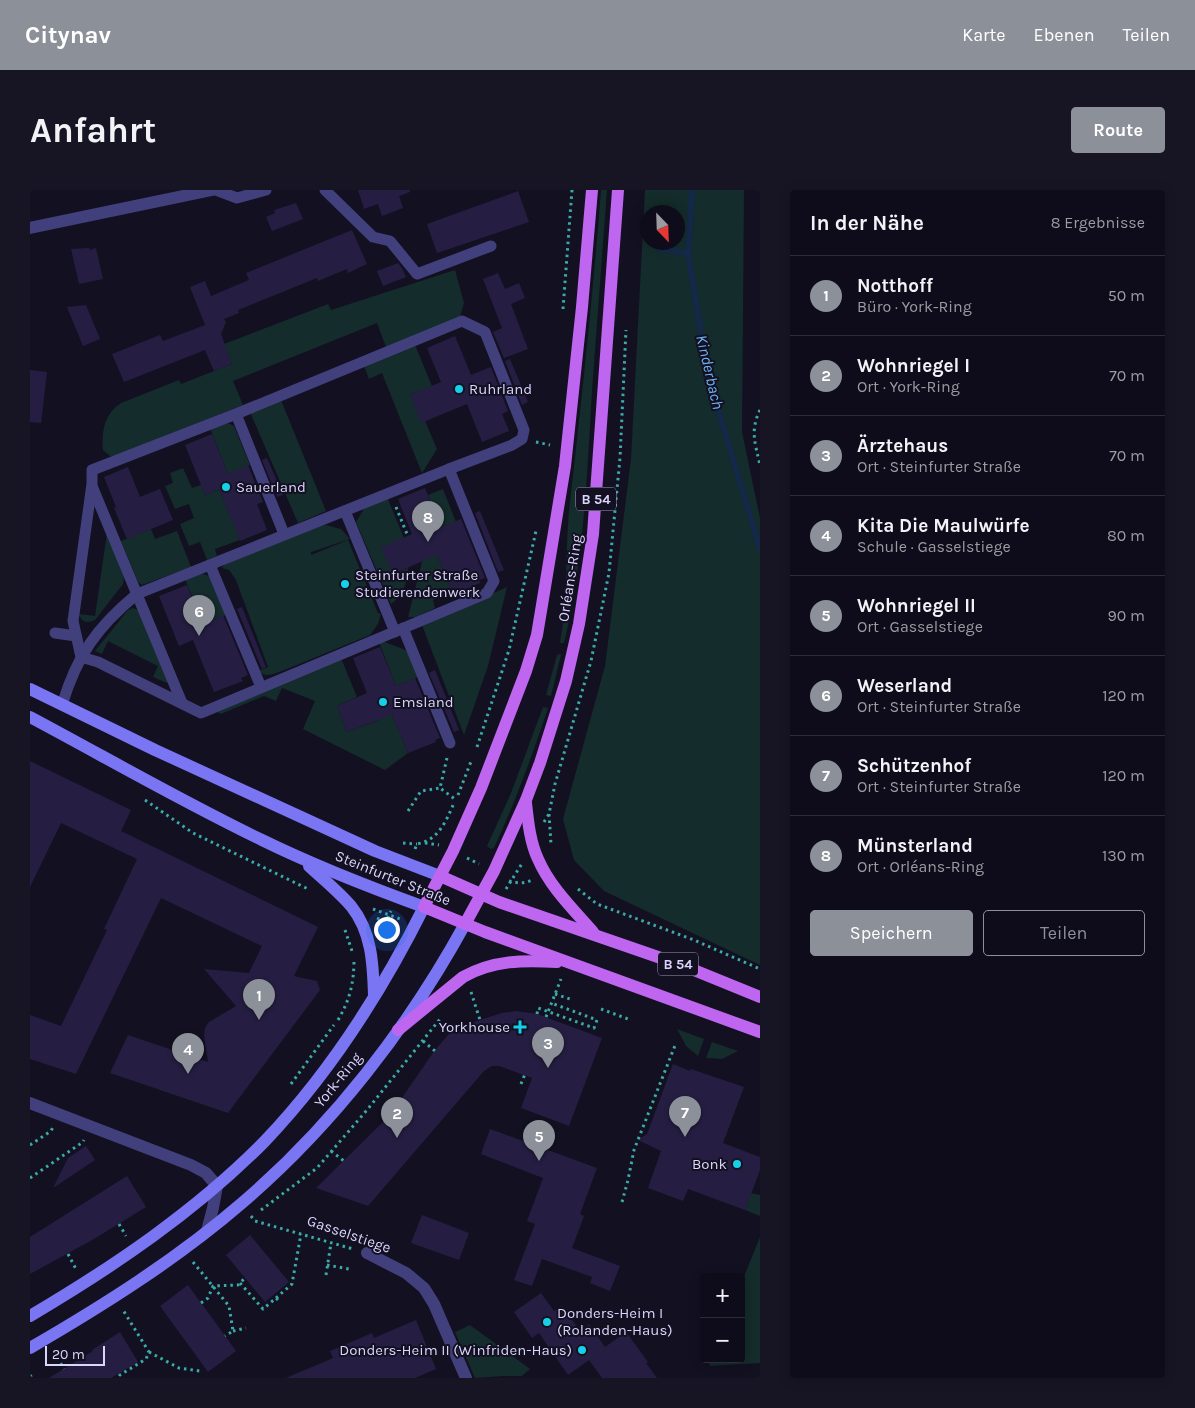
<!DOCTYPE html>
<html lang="de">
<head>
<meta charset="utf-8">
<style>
	body { margin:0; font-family:Karla,sans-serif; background:#171523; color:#f1f3f6 }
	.controls { position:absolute; right:15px; bottom:15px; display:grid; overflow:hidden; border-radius:5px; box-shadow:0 2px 12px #0003 }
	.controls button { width:45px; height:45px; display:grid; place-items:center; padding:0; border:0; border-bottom:1px solid #2e2c39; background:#0e0c1a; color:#f1f3f6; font:25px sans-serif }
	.compass { position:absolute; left:610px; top:15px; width:45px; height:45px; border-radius:50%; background:#0e0c1a; box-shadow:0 2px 12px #0003; rotate:157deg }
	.scale { position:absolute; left:15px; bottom:12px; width:60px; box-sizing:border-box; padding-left:5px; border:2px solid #dad5fb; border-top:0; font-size:14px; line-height:18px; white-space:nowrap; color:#dad5fb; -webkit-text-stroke:4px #131022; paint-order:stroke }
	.you { position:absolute; left:356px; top:739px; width:18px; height:18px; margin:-12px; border:4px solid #fff; border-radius:50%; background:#1a73e8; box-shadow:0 0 0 8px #1a73e833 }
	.badge { display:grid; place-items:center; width:32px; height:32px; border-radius:50%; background:#8c9099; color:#fff; font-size:16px; font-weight:700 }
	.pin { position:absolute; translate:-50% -41px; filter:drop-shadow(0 1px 2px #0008) }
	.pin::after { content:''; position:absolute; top:26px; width:18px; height:15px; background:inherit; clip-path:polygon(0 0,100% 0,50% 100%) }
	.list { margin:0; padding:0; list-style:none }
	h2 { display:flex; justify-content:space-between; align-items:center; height:65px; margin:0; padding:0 20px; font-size:21px }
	h2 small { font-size:16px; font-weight:400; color:#9b9ba2 }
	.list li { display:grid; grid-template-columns:32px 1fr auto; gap:15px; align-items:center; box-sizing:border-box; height:80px; padding:0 20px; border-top:1px solid #2e2c39 }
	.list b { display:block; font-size:19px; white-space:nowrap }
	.list p { margin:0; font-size:16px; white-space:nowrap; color:#9b9ba2 }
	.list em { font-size:16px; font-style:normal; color:#9b9ba2 }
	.actions { display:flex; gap:10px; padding:15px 20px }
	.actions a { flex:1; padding:11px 0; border:1px solid #8c9099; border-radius:5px; text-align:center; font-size:18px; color:#8c9099 }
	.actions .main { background:#8c9099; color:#fff }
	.map { position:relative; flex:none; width:730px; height:1188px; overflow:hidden; border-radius:5px }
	header { display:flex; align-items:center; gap:30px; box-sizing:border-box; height:70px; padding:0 25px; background:#8c9099; color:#fff }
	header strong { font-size:24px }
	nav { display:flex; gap:28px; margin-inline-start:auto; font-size:18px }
	.intro { display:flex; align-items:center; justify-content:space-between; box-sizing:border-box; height:120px; padding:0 30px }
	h1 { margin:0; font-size:35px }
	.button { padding:12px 22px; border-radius:5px; background:#8c9099; color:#fff; font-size:18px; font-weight:700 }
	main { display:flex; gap:30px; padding:0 30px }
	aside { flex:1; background:#0e0c1a; border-radius:5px; box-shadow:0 2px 12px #0003 }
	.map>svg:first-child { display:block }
</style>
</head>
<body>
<header>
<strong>Citynav</strong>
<nav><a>Karte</a><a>Ebenen</a><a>Teilen</a></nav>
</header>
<div class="intro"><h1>Anfahrt</h1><a class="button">Route</a></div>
<main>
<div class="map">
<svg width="730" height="1188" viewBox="0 0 730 1188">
	<rect width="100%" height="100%" fill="#131022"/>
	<!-- green -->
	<g fill="#142c2b" fill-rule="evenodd">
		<path d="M 571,0 L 577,0 C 572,67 567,134 562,201 C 557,285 554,370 534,453 L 530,453 C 538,409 535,365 539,321 C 551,214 563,107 571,0 Z"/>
		<path d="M 615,0 L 714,0 L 712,242 L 730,328 L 730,775 L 574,701 L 544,670 L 533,629 L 575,476 L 601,269 ZM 618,22 L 648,22 L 648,52 L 618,52 Z"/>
		<path d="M 425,80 L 434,113 L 430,127 L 356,157 L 347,133 L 203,191 L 213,215 L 87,266 L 80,266 L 73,260 C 71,241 75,223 91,213 L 149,190 L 151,194 L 202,174 L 194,154 L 298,114 L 301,120 Z"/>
		<polygon points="385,155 402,196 380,205 395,231 407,259 392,283 352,183 339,189 334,176"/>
		<polygon points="251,210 296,321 268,333 220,222"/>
		<polygon points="195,233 200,234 204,236 220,275 198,284 180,238"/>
		<polygon points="153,278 162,298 171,295 175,305 189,299 210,350 185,359 187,366 177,370 170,352 159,356 150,334 164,328 159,314 145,319 135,296 143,293 140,283"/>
		<polygon points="413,299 426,332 411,337 398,305"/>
		<path d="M 357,307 L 374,348 L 352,357 L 363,384 L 378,378 C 378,391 372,407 361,414 L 326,332 L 335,317 Z"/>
		<path d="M 296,335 L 311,339 L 320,349 L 281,362 L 281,365 L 318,350 L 348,423 L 351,424 L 348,434 L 340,445 L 252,481 C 244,484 236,488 228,481 L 238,477 L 206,390 L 199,380 L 192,378 L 195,374 L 286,336 Z"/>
		<polygon points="121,339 125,349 147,341 161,377 112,395 108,392 91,351"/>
		<path d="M 77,343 L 94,388 L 93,394 L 65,430 C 57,434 51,432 49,424 L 65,426 Z"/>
		<polygon points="405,360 422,402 403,410 405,418 386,427 378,427 392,372 396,363"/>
		<polygon points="170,383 179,386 196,425 173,434 155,389"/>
		<polygon points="477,397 458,476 434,545 392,435"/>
		<polygon points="103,418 111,422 138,491 137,493 123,487 128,476 78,451 72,464 65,461 98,420"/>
		<polygon points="352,451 378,461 388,487 366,496 349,452"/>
		<polygon points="530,464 531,465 521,506 516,505 527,465"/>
		<polygon points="311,468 327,507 307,516 317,542 347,531 359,518 378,563 355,580 273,539 285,511 252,498 246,511 234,506 191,524 185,521"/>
		<path d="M 513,517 L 518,518 C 502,566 485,613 464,658 L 461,659 L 457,656 L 481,603 Z"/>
		<polygon points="647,839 674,849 668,866 656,856"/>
		<polygon points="682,852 708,861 692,869 676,868"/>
		<polygon points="721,1003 730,1005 730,1026 715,1020"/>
		<polygon points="730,1047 730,1173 680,1176 678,1169 711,1169 711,1094"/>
		<polygon points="440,1135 500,1179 492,1186 474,1186 445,1188 425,1142"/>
	</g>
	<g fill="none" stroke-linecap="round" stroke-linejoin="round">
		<!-- stream -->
		<g stroke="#142848" stroke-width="6">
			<polyline points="662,0 658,63 678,186 730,359"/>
			<polyline points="629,59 658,63"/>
		</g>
	</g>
	<!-- building -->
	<g fill="#251e42">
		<polygon points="328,0 380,0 380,2 369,6 373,18 352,26 348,14 334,19"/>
		<polygon points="488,1 499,32 407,63 397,34"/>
		<polygon points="266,13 273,29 242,41 236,27 245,23 244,20"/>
		<polygon points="322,40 337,74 318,83 317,79 288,91 287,88 208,120 209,123 194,129 196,132 191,144 202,174 184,181 175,160 94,192 82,164 130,145 133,151 175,135 160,97 175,91 181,106 219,90 216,83"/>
		<polygon points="59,58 60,60 66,58 73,89 49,94 41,59"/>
		<polygon points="368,73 372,78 376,87 353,96 347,81"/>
		<polygon points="468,83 475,99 489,93 495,108 481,114 498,159 474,168 463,142 472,138 453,89"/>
		<polygon points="56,115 70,149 53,156 37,117"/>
		<polygon points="425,146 441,185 461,177 478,221 472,224 479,241 452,252 437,214 391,233 380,205 411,192 397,158"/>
		<polygon points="480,169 498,212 492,215 475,171"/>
		<polygon points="0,180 17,182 11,233 0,232"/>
		<polygon points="182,244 198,284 218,275 233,312 227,314 237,340 210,351 189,299 175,305 155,255"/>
		<polygon points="237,268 253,305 247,307 232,270"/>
		<polygon points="98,277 110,307 130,299 143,330 97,349 84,318 86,317 74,287"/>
		<polygon points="395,298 411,337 431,329 455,388 449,390 450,393 423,405 407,365 363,384 351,357 382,344 368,309"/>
		<polygon points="450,321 474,380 468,382 445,323"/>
		<polygon points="157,395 173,434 193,425 218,485 211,488 213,491 184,502 163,450 149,456 129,406"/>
		<polygon points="212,417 236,477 232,479 207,419"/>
		<polygon points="350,457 366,496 385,488 410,548 405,550 406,552 378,563 362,525 317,542 307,516 337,503 323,468"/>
		<polygon points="405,480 429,540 424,542 399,483"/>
		<polygon points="0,571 101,620 91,641 288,737 264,786 287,791 290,800 198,923 80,883 98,845 178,872 174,846 175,838 179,832 206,816 174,779 219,783 232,756 131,708 46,884 0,869 0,825 31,836 77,740 74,739 107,669 31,633 0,697"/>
		<polygon points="486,821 507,824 572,848 539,936 491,918 502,888 469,876 462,876 454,881 338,1016 286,998 360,925 405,860 419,844 428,838 450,830 472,823"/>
		<polygon points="643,874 660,881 661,879 714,897 693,953 730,967 730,980 715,1020 658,999 653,1011 618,998 631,961 608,950 617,944"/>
		<polygon points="460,939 567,978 550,1024 554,1026 542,1058 590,1076 580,1101 560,1093 562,1087 512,1069 502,1096 484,1090 505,1034 497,1031 513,988 451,964"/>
		<polygon points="56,956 65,970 23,998 38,968"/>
		<polygon points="97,986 116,1017 64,1049 0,1084 0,1047"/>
		<polygon points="392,1025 439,1043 429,1070 381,1053"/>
		<polygon points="220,1045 259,1092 235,1112 196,1065"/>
		<polygon points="158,1095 206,1161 178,1182 130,1116"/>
		<polygon points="511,1103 524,1121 532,1116 550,1141 559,1134 575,1157 596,1142 618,1172 616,1173 627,1188 572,1188 559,1170 538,1185 509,1143 502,1148 484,1122"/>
		<polygon points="386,1130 406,1179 385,1188 256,1188 303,1168 300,1161 342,1143 344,1148"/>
		<polygon points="90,1142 108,1172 81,1188 19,1188 63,1161 62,1160"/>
	</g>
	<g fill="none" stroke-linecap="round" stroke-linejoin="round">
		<!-- path -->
		<g stroke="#3aaba5" stroke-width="3" stroke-dasharray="2.5 4" stroke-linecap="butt">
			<polyline points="533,119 542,0"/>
			<path d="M 730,220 C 720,240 725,253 730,275"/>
			<polyline points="506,252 520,255"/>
			<polyline points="366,317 377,344"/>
			<polyline points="447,557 479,460 506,341"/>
			<polyline points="417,568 410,598 426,610"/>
			<polyline points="428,605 442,569"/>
			<polyline points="115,610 163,643 278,699"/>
			<polyline points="378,621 391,601 410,598"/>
			<polyline points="519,624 521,654"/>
			<polyline points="514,632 519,624 525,594 561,471 579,383 590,268 596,140"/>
			<polyline points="373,653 387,654"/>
			<polyline points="395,653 409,655"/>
			<path d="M 385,659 L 387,654 C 409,650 416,631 424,613"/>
			<polyline points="437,668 449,674"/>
			<path d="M 479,691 C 487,693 494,694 502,690"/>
			<polyline points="476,699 493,672"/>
			<polyline points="548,699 567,714 664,750 730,779"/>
			<polyline points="343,719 370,729"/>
			<polyline points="347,728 367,737"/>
			<polyline points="315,740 322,761"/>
			<polyline points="352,740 361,721"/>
			<polyline points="441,802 450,830"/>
			<polyline points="525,804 543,810"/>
			<polyline points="571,819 598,829"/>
			<polyline points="507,824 508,818 564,838 567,830 521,813"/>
			<polyline points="516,827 531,789"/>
			<path d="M 308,830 C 320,810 324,792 324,769"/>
			<polyline points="393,851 405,861"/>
			<polyline points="261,894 304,835"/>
			<polyline points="491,894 495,884"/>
			<polyline points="0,955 21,941 23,937"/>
			<polyline points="301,961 314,971"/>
			<polyline points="0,988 53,952 54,950"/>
			<polyline points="592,1012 598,990 604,960 646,853"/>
			<polyline points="231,1020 287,978 337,920 410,829"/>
			<polyline points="221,1026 225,1031 323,1059"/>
			<polyline points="89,1034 96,1046"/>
			<polyline points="38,1064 46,1079"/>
			<polyline points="163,1072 199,1116 203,1141 195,1146"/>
			<polyline points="297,1075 319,1079"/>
			<polyline points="296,1085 301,1053"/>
			<polyline points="210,1093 233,1119 246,1108 248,1110"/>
			<polyline points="246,1108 262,1094 271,1044"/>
			<polyline points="171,1113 178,1108 183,1096 208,1095 215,1088"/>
			<polyline points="203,1141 216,1138"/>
			<polyline points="24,1162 34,1179"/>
			<polyline points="119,1162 149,1178 170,1181"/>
			<polyline points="89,1184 90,1185 116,1169 119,1162 93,1120"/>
			<polyline points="0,1185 2,1188"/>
		</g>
		<!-- service -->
		<g stroke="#423f7d" stroke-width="11">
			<polyline points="186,0 207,8 236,0"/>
			<polyline points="295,0 343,47 360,51 387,84 461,56"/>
			<polygon points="432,131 455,142 494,240 492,249 482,255 419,279 464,391 457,403 171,523 68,472 51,467 43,431 62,294 62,280 206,224"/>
			<polyline points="206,224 254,344"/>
			<polyline points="62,296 152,513"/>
			<polyline points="315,321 365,442"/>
			<polyline points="180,375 231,497"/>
			<polyline points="373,438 420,553"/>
			<polyline points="25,443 46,446"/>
			<path d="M 32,515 C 47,465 67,437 107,404 L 419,279"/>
		</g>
		<!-- minor -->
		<g stroke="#423f7d" stroke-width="12">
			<polyline points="0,38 182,0"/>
			<polyline points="0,913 161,975 176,983 187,996 183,1018 177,1041"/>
			<polyline points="337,1063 376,1083 394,1098 404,1114 436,1188"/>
		</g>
		<!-- secondary -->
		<g stroke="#7975f3" stroke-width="12">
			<polyline points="0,499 125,560 345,661 410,686"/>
			<path d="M 0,527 C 77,568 153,612 232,650 C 285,676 339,697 394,717 C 352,801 299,884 234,952 C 166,1021 83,1077 0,1126"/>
			<path d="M 279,676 C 293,689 309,702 321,716 C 342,742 343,774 344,805"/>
			<path d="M 0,1158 C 74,1115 147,1069 212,1013 C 302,936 378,838 435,734"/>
		</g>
		<!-- primary -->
		<g stroke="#bf66f1" stroke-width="12">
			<polyline points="562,0 552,117 535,276 507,445 496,481 451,598 423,661 394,717 455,742 730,842"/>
			<path d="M 496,613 C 498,631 500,652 508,669 C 520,697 543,719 563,742"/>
			<polyline points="410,686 469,712 654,776 730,807"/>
			<polyline points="435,734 464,681 496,610 510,573 536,491 549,434 563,344 588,0"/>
			<path d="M 368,840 L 433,787 C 463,770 494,770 527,772"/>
		</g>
	</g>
	<!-- markers -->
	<g fill="#15d0e8" stroke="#131022" stroke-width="2">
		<circle cx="429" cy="199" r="5"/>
		<circle cx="196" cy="297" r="5"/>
		<circle cx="315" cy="394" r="5"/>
		<circle cx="353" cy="512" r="5"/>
		<path d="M487.5 829.5h5v5h5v5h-5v5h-5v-5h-5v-5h5z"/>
		<circle cx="707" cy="974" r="5"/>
		<circle cx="517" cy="1132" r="5"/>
		<circle cx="552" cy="1160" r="5"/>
	</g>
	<g text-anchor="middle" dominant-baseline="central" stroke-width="4" stroke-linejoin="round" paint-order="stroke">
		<!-- shield labels -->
		<g fill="#131022" stroke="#9e9aba" stroke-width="1">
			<rect x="546" y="297.5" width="40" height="23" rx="4"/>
			<rect x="628" y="762.5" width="40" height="23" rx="4"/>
		</g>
		<g font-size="14" font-weight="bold" fill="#dad5fb">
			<text x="566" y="309">B 54</text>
			<text x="648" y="774">B 54</text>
		</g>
		<!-- poi labels -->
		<g font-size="15" fill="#dad5fb" stroke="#131022" text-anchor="start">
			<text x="439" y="199">Ruhrland</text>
			<text x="206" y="297">Sauerland</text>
			<text x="325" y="385">Steinfurter Straße<tspan x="325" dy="17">Studierendenwerk</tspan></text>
			<text x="363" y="512">Emsland</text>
			<text x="480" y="837" text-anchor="end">Yorkhouse</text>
			<text x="697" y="974" text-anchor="end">Bonk</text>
			<text x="527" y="1123">Donders-Heim I<tspan x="527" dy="17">(Rolanden-Haus)</tspan></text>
			<text x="542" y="1160" text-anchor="end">Donders-Heim II (Winfriden-Haus)</text>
		</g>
		<!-- street labels -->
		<g font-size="15" fill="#dad5fb" stroke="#131022">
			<text transform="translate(540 388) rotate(-81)">Orléans-Ring</text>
			<text transform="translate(363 688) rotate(22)">Steinfurter Straße</text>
			<text transform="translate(308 890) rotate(-51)">York-Ring</text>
			<text transform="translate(319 1044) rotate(19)">Gasselstiege</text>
		</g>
		<!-- water labels -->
		<g font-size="16" font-style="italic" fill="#6cb2f2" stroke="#131022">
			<text transform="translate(680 182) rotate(77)">Kinderbach</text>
		</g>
	</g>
</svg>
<div class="controls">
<button>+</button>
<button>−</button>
</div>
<svg class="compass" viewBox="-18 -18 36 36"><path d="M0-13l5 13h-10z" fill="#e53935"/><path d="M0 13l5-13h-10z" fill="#9b9ba2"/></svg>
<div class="scale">20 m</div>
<div class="you"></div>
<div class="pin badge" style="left:229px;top:830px">1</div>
<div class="pin badge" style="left:367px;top:948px">2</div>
<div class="pin badge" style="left:518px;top:878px">3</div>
<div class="pin badge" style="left:158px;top:884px">4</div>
<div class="pin badge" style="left:509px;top:971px">5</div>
<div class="pin badge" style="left:169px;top:446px">6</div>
<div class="pin badge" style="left:655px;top:947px">7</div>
<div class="pin badge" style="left:398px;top:352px">8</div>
</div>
<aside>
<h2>In der Nähe<small>8 Ergebnisse</small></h2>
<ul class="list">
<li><span class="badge">1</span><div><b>Notthoff</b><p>Büro · York-Ring</p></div><em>50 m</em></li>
<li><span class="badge">2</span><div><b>Wohnriegel I</b><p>Ort · York-Ring</p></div><em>70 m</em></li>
<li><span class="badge">3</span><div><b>Ärztehaus</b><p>Ort · Steinfurter Straße</p></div><em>70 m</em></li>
<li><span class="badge">4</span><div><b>Kita Die Maulwürfe</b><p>Schule · Gasselstiege</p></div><em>80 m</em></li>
<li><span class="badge">5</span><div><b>Wohnriegel II</b><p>Ort · Gasselstiege</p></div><em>90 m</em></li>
<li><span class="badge">6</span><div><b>Weserland</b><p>Ort · Steinfurter Straße</p></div><em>120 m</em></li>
<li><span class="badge">7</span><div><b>Schützenhof</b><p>Ort · Steinfurter Straße</p></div><em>120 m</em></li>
<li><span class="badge">8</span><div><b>Münsterland</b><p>Ort · Orléans-Ring</p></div><em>130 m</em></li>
</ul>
<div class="actions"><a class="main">Speichern</a><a>Teilen</a></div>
</aside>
</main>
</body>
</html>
